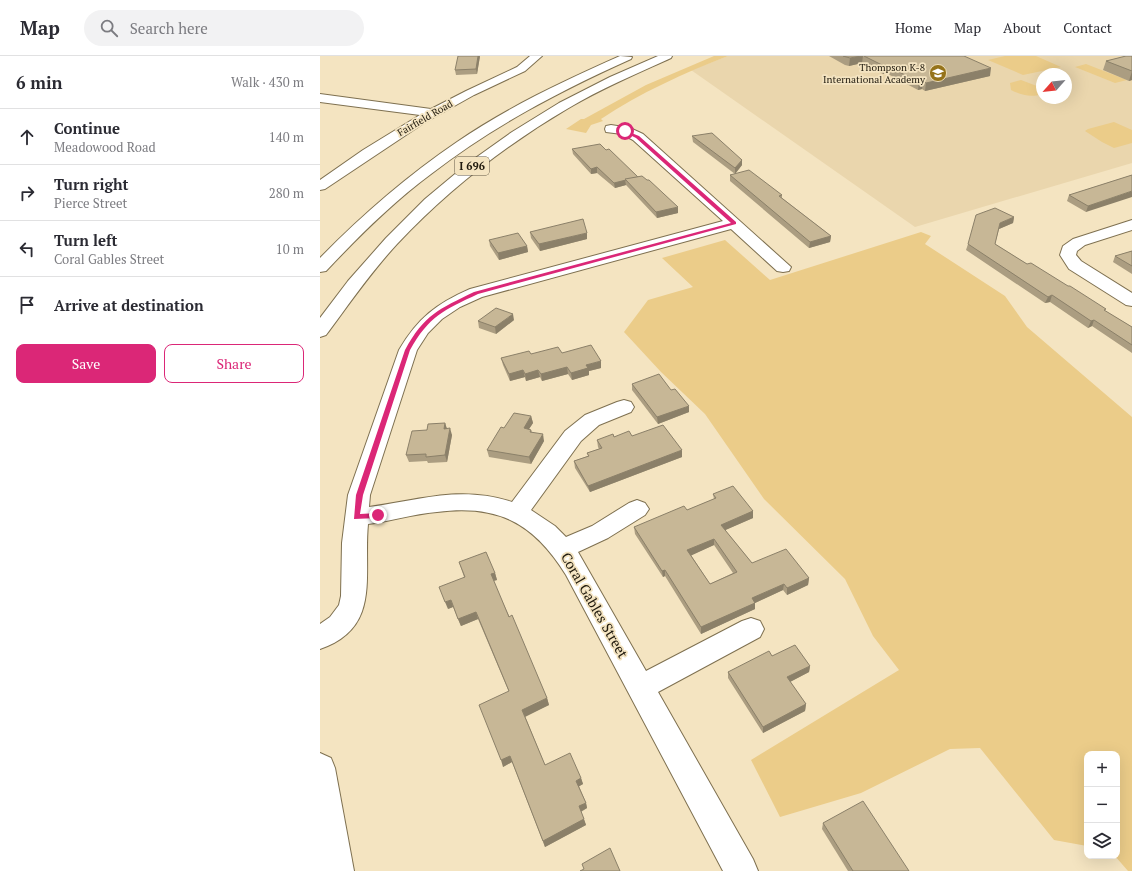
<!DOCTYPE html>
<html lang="en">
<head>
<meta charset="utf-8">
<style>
	body { margin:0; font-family:"PT Serif",serif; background:#f2f2f3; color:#2b2b33 }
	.controls { position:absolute; right:12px; bottom:12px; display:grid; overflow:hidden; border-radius:8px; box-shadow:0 4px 16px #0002 }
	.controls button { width:36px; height:36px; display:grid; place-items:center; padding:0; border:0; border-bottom:1px solid #e1e1e2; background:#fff; color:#2b2b33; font:20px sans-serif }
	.compass { position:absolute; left:716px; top:12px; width:36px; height:36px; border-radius:50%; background:#fff; box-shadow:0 4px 16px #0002; rotate:243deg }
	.stop { position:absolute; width:12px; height:12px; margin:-9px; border:3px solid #db2777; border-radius:50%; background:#fff }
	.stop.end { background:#db2777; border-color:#fff; box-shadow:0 1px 4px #0008 }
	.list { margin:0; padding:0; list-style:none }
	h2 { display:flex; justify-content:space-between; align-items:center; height:52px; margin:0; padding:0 16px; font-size:17px }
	h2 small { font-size:13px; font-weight:400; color:#7c7c81 }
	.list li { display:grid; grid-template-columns:26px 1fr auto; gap:12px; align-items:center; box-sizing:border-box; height:56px; padding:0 16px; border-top:1px solid #e1e1e2 }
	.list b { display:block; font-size:15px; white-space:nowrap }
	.list p { margin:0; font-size:13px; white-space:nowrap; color:#7c7c81 }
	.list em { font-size:13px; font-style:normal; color:#7c7c81 }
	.actions { display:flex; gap:8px; padding:12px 16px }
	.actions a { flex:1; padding:9px 0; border:1px solid #db2777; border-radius:8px; text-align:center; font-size:14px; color:#db2777 }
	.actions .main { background:#db2777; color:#fff }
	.icon { flex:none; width:22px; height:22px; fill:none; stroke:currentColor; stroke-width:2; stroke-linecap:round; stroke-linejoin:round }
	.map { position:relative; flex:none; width:812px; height:815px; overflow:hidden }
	header { display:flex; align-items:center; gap:24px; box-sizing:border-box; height:56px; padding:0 20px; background:#fff; border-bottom:1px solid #e1e1e2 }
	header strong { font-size:19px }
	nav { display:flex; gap:22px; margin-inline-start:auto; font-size:14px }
	.search { width:280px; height:36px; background:#f2f2f3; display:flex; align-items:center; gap:10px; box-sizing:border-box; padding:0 14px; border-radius:22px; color:#7c7c81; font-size:15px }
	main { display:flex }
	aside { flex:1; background:#fff }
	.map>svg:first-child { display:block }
</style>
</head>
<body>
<header>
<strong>Map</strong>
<div class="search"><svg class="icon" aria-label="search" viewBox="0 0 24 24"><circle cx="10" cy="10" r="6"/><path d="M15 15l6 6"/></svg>Search here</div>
<nav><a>Home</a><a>Map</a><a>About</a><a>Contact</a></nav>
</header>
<main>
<aside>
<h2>6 min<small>Walk · 430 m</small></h2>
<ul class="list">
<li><svg class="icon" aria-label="ahead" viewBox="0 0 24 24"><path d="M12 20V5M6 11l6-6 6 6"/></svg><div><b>Continue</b><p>Meadowood Road</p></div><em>140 m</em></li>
<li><svg class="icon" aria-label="right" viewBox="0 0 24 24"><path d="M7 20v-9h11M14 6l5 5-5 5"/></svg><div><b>Turn right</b><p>Pierce Street</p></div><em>280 m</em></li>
<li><svg class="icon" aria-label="left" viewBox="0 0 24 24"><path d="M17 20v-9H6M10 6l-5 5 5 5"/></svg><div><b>Turn left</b><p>Coral Gables Street</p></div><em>10 m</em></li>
<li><svg class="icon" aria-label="arrive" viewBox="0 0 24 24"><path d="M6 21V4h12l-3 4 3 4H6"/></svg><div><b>Arrive at destination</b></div></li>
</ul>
<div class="actions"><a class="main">Save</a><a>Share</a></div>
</aside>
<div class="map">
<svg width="812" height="815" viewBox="0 0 812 815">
	<rect width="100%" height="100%" fill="#f4e4c1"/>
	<!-- built -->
	<path fill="#ead6ad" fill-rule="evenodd" d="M 408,0 L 812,0 L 812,107 L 595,171 L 371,14 ZM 722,18 L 746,18 L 746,42 L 722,42 Z"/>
	<!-- green -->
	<g fill="#ebcc89">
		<path d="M 394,0 L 408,0 C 364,17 320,37 281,63 L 283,65 L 271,69 L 266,77 L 246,73 L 261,63 L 264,63 L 326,29 Z"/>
		<polygon points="685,0 716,0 741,11 703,19 668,4"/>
		<polygon points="766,8 807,24 795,27 755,11"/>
		<path d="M 701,24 L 722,32 L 722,38 C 711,42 701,39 691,34 L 690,27 Z"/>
		<polygon points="794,66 812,74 812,87 794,92 782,86 765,75 768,73"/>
		<polygon points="601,176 611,180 605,188 685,240 707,271 812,361 812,815 808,815 795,800 797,800 797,698 767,698 767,790 734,784 660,692 630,693 541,737 460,761 431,704 579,614 553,580 525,523 444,443 385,358 341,316 304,276 328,244 373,231 342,202 405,184 450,224"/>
	</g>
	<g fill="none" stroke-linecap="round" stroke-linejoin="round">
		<!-- minor casing -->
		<g stroke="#7e7050" stroke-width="2">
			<g id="minor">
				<polygon points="210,0 222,0 205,15 154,39 104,67 5,133 0,134 0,124 43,94 100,59 0,46 0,38 111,53 146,35 197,11"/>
				<path d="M 291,69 L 310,72 L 323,78 L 471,211 L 469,215 L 463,216 L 457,215 L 411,173 L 162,241 L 140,251 L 122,263 L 108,277 L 97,294 L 50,439 L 49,451 C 100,444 141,429 192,446 L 245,375 L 265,359 L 297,346 L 304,344 L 311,346 L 314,351 L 311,356 L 279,369 L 261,385 L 211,454 L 235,470 L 246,481 L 272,470 L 309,447 L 317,444 L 325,447 L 329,453 L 325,459 L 288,482 L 258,496 L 326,615 L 422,565 L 431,562 L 440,565 L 444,573 L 440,581 L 338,636 L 433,803 L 438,815 L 403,815 L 246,519 C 214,467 178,448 117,456 C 93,458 71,465 48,468 C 43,519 62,572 0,593 L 0,568 L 10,561 L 19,549 L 21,540 L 22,487 L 28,439 L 79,294 C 98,262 116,248 150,233 L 403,165 L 313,84 L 302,78 L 286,76 L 285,73 L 286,70 Z"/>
				<polygon points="812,164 812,174 765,189 757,195 756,199 761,205 812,237 812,250 806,249 749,213 740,199 743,190 753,183"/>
			</g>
		</g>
		<!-- major casing -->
		<g stroke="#7e7050" stroke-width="2">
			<polygon id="major" points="0,697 11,702 15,712 34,815 0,815"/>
		</g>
		<!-- highway casing -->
		<g stroke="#7e7050" stroke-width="2">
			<g id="highway">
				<path d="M 300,0 L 312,1 L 311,3 C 240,35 173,70 111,118 C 73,146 39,180 6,215 L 0,216 L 0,202 C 42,159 87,120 137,86 C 188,51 244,25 300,0 Z"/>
				<path d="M 338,0 L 352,0 L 351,2 C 316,18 280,33 247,53 C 184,90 127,135 77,188 C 51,216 29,248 6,279 L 0,281 L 0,262 L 28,225 L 66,182 L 105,143 L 147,108 L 192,76 L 239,47 L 290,21 Z"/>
			</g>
		</g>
		<!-- minor -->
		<use href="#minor" fill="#fff" fill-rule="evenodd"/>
		<!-- major -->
		<use href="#major" fill="#fff" fill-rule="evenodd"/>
		<!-- highway -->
		<use href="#highway" fill="#fff" fill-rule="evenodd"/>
	</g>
	<!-- wall -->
	<g fill="#ab9d81" fill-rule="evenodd">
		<polygon points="160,0 157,18 136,19 135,14"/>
		<polygon points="509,0 644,0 670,20 605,35 602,33 598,34 566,17 563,18 542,7 529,10 525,9"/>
		<polygon points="812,0 812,24 809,25 783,14 786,5"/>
		<polygon points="372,80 422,104 422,109 415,118 462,139 462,142 511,180 510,186 489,192 410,125 410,119 415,118 373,86"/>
		<polygon points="252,93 286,94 318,121 358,157 337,162 306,129 295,132 277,117 271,118 253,98"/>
		<polygon points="812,119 766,156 747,145 749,139"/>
		<polygon points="694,161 693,167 679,173 675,188 707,208 812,271 812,297 772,270 768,272 730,246 725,247 646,194 648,188"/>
		<polygon points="210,176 267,183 220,195 211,182"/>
		<polygon points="169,184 207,190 208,196 179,204 170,190"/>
		<polygon points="812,195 812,218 793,206 795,200"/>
		<polygon points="194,264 176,278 159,272 158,265"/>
		<polygon points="242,297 281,312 269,315 269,319 252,324 248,318 222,325 220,321 206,325 205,321 190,325 183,309 181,302 211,298"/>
		<polygon points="312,328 351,334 369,356 338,368 312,334"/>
		<polygon points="211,360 213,367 209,373 211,374 212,376 224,385 211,408 169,401 167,394 184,372"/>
		<polygon points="125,367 127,373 132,379 127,406 108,407 107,405 89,406 86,399 107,374"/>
		<polygon points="312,380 362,401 270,436 255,412 254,405 268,400 267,397 279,393 278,391 277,384 294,381"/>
		<path d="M 393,438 L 433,455 L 433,462 L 405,474 L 432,507 L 489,522 L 488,529 L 467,539 L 463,534 L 435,547 L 435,553 L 381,578 L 345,520 L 343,521 L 315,478 L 314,471 L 367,454 L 394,443 ZM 394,489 L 413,517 L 390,528 L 371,499 Z"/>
		<polygon points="139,506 175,517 177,524 173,525 227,642 229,649 205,660 225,709 261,722 263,728 259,730 266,747 267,752 261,756 266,769 225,791 192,706 183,711 189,636 158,563 141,570 133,551 128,553 144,521"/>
		<polygon points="452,600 490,610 489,616 470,626 486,648 485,655 443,677 408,622 408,616"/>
		<polygon points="503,767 589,815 528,815 502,773"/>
	</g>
	<!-- shaded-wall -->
	<g fill="#8b8069">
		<polygon points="158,0 160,0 157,18 156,13"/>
		<polygon points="541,0 543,0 542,7 529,10 530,2"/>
		<polygon points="564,10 567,10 566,17 563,18"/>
		<polygon points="671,12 670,20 605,35 606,27"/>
		<polygon points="812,15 812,24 809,25"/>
		<polygon points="603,25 602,33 598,34 599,26"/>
		<polygon points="422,104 422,109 415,118 415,112"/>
		<polygon points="277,111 277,117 271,118 271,113"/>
		<polygon points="305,124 306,129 295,132 294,127"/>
		<polygon points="812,135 812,141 766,156 768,150"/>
		<polygon points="358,151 358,157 337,162 336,156"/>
		<polygon points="694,161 693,167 679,173 680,167"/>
		<polygon points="267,177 267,183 220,195 219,188"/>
		<polygon points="511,180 510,186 489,192 490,186"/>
		<polygon points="207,190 208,196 179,204 178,197"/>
		<polygon points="732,239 730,246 725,247 728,241"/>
		<polygon points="193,258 194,264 176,278 175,271"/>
		<polygon points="774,264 772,270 768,272 771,265"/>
		<polygon points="281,305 281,312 269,315 269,319 252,324 251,317 266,309"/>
		<polygon points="247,311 248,318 222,325 221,318"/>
		<polygon points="203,314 205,321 190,325 189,318"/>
		<polygon points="218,314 220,321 206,325 205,318"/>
		<polygon points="369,350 369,356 338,368 337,361"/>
		<polygon points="211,360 213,367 205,379 204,372"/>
		<polygon points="125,367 127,373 124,373"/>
		<polygon points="130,372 132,379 127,406 125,399"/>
		<polygon points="223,378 224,385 211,408 209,401"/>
		<polygon points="362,394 362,401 270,436 268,430"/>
		<polygon points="433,455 433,462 401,476 401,469"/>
		<polygon points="394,483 394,489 368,501 367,494"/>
		<polygon points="345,514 345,520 343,521 342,515"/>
		<polygon points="175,517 177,524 173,525 171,518"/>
		<polygon points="489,522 488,529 467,539 467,532"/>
		<polygon points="464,528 463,534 435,547 435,553 381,578 381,571 432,542"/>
		<polygon points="131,544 133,551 128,553 125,546"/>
		<polygon points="156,556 158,563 141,570 138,563"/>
		<polygon points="490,610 489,616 466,628 467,621"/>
		<polygon points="227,642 229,649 205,661 202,654"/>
		<polygon points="486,648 485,655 443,677 443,671"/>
		<polygon points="190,700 192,706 183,711 181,704"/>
		<polygon points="261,722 263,728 258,731 256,725"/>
		<polygon points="266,747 267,752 260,756 259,750"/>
		<polygon points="264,763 266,769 225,791 223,785"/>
	</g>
	<!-- building -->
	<g fill="#c7b796" stroke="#8b8069" fill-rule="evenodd">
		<polygon points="138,0 158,0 156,13 135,14"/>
		<polygon points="523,0 541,0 530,2"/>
		<polygon points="544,0 644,0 671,12 606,27 603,25 599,26 567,10 564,10"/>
		<polygon points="806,0 812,0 812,15 786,5"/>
		<polygon points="392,77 422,104 415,112 372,80"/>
		<polygon points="280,88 286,94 289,93 318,121 294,127 277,111 271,113 252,93"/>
		<polygon points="429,114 462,139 459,140 511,180 490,186 410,119"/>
		<polygon points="812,119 812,135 768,150 749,139"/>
		<polygon points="322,120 327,124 329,124 358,151 336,156 305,123"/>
		<polygon points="675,152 694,161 680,167 675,188 707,208 711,207 748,230 750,230 786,253 784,254 812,271 812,289 774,264 771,265 732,239 728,241 648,188 656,159"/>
		<polygon points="263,163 267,177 219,188 210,176"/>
		<polygon points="198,177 207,190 178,197 169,184"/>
		<polygon points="812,195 812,210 795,200"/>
		<polygon points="176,252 193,258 175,271 158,265"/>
		<polygon points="271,289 281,305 266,309 268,312 251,317 247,311 221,318 218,314 205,318 203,314 189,318 181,302 209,295 211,298 238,291 242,297"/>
		<polygon points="339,318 351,334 355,333 369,350 337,361 312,328"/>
		<polygon points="194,357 211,360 204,372 211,374 210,376 223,378 209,401 167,394 181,371 184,372"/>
		<polygon points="125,367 124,373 130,372 125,399 106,401 106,398 86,399 92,375 107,374 108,368"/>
		<polygon points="343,369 362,394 268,430 254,405 269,400 267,397 282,392 277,384 293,378 294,381 309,375 312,380"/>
		<path d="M 413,430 L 433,455 L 401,469 L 432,507 L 466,493 L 489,522 L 467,532 L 464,528 L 432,542 L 435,547 L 381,571 L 345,514 L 342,515 L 314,471 L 364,450 L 367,454 L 396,442 L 393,438 ZM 394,483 L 417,516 L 390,528 L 367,494 Z"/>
		<polygon points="166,496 175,517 171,518 189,561 192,559 227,642 202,654 225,709 250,697 261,722 256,725 266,747 259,750 264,763 223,785 190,700 181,704 159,649 189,635 156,556 138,563 131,544 125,546 119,531 145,521 139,506"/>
		<polygon points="475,589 490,610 467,621 486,648 443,671 408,616 449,595 452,600"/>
		<polygon points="543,745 589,815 533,815 503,767"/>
		<polygon points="290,792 300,815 260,815 264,813 262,808"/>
	</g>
	<!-- route -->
	<path fill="#db2777" d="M 304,74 L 319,80 L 416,166 L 416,168 L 158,238 C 124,254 109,260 90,294 L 43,439 L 40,458 L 58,457 L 62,459 L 58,462 L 34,463 L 36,439 L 85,294 C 104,259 119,253 154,236 L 411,167 L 316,82 L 304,76 Z"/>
	<!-- icons -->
	<defs>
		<g id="school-disc" transform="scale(0.9)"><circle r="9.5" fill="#95731b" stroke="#f4e4c1"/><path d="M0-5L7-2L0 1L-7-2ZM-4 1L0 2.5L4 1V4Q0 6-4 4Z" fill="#fff"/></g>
	</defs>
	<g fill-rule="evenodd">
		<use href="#school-disc" x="618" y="17"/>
	</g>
	<g text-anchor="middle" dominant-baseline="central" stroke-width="3.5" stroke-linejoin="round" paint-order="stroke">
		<!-- far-poi labels -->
		<g font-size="10" fill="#201a0e" stroke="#f4e4c1" text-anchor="end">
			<text x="605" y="11">Thompson K-8<tspan x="605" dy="12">International Academy</tspan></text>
		</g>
		<!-- far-street labels -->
		<g font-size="10" fill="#201a0e" stroke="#f4e4c1">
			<text transform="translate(105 62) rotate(-30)">Fairfield Road</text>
		</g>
		<!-- shield labels -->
		<rect fill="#f4e4c1" stroke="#605744" stroke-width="1" x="135" y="101" width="34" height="18" rx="3"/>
		<g font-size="11" font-weight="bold" fill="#201a0e">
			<text x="152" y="110">I 696</text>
		</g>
		<!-- near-street labels -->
		<g font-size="14" fill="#201a0e" stroke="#f4e4c1">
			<text transform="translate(275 549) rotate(60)">Coral Gables Street</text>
		</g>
	</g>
</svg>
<div class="controls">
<button>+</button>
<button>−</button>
<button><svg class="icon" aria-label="layers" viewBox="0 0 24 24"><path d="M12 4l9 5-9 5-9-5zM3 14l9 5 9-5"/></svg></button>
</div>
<svg class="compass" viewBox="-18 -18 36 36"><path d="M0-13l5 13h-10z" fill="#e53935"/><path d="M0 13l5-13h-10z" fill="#7c7c81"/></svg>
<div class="stop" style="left:305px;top:75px"></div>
<div class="stop end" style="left:58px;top:459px"></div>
</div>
</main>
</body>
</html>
